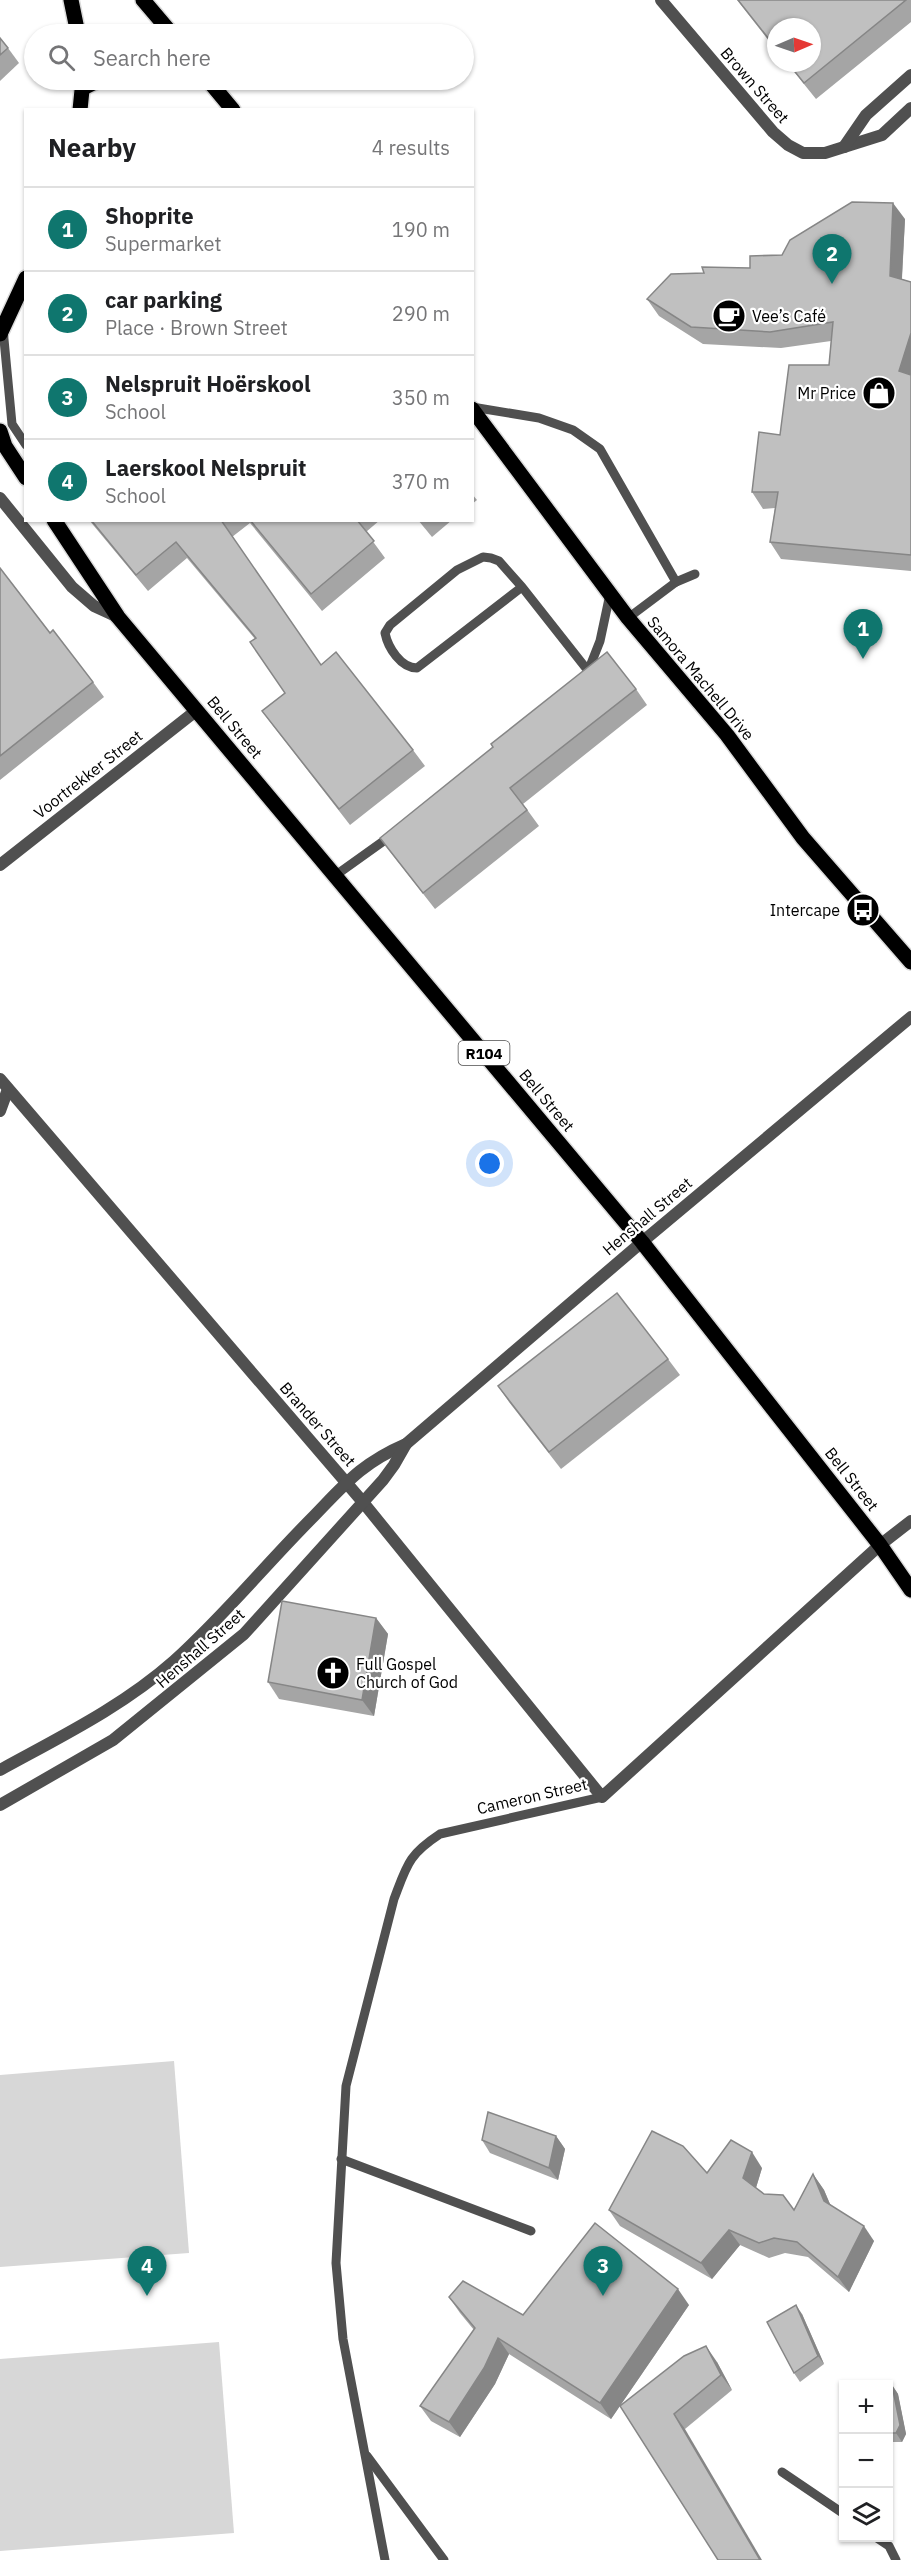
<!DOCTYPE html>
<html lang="en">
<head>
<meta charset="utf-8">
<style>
	body { margin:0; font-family:"IBM Plex Sans",sans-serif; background:#f6f6f6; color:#202124 }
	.controls { position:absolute; right:18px; bottom:18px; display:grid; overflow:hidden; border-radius:0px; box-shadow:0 2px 4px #0004 }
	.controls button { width:54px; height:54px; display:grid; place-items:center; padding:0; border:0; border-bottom:2px solid #e0e0e0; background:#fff; color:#202124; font:30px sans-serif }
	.compass { position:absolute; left:767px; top:18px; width:54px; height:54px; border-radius:50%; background:#fff; box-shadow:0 2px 4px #0004; rotate:88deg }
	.you { position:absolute; left:490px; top:1164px; width:21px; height:21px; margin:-15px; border:4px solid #fff; border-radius:50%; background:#1a73e8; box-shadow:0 0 0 9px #1a73e833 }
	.badge { display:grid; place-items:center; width:39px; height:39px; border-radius:50%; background:#0f766e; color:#fff; font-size:20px; font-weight:700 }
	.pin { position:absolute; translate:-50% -50px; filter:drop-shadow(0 2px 3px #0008) }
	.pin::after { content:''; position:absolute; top:32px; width:21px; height:18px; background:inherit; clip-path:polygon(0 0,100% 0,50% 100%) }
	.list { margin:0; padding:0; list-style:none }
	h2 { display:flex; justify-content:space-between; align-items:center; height:78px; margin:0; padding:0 24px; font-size:26px }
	h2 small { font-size:20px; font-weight:400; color:#757577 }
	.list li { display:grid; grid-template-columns:39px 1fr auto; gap:18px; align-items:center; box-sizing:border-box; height:84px; padding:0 24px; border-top:2px solid #e0e0e0 }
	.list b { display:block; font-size:22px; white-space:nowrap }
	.list p { margin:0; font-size:20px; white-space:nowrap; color:#757577 }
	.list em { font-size:20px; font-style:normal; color:#757577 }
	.icon { flex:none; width:33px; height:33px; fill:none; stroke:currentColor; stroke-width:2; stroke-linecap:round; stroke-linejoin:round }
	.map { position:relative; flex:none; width:911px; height:2560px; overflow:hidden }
	.search { position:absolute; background:#fff; box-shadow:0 2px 4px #0004; left:24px; top:24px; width:450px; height:66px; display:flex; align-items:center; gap:15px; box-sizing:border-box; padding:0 21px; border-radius:33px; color:#757577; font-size:22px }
	.panel { position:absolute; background:#fff; box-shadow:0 2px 4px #0004; left:24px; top:108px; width:450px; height:414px; border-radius:0px }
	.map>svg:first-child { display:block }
</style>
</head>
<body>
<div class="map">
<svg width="911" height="2560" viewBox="0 0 911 2560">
	<rect width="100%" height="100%" fill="#fff"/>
	<!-- pitch -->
	<g fill="#d7d7d7">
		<polygon points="174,2061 189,2253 0,2267 0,2075"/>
		<polygon points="219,2342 234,2533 0,2551 0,2359"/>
	</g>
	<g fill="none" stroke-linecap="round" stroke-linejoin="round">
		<!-- primary casing -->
		<g stroke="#dbdbdb" stroke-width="18">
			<g id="primary">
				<polyline points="71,0 78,34"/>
				<polyline points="143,0 172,34"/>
				<polyline points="208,80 233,110"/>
				<polyline points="83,88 99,80"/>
				<polyline points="80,110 83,80"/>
				<polyline points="0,334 26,278"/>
				<polyline points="472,409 628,618 727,735 803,838 911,962"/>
				<polyline points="0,431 5,446 26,478"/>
				<polyline points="54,520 118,617 642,1242 880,1545 911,1590"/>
			</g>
		</g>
		<!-- service -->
		<g stroke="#505050" stroke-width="9">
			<polyline points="3,329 12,424 26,445"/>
			<polyline points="472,407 539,418 573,430 600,449 676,582"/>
			<path d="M 522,587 L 417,668 C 401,668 388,648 385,633 L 390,625 L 457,570 L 483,557 L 491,558 L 499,561 L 522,587 L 589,672"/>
			<polyline points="628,618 676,582 695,574"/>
			<polyline points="587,674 600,641 610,594"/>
			<polyline points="336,875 392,835"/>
			<polyline points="341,2159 531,2231"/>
			<polyline points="367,2456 444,2560"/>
			<polyline points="782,2472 844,2514"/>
			<polyline points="877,2538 889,2546 896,2560"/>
			<path d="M 385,2560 L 343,2339 L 336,2263 L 346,2086 L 394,1899 C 407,1865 408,1855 440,1834 L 602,1797"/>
		</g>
		<!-- minor -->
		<g stroke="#505050" stroke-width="12">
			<polyline points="0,498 72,587 94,606 118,617"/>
			<polyline points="0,865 197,710"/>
			<polyline points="0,1111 8,1089"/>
			<polyline points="362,1501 602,1797 880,1545 911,1521"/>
		</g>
		<!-- tertiary -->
		<g stroke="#505050" stroke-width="12">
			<polyline points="661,0 773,132 788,145 803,153 825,153 882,135 911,108"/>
			<polyline points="844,147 866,115 911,75"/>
			<polyline points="0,1079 362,1501"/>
			<path d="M 0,1770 C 60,1737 122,1707 174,1661 C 224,1616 266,1564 314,1516 C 346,1483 362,1463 406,1444 L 642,1242 L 911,1017"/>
			<polyline points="0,1805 113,1740 244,1634 383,1480 394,1465 406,1444"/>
		</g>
		<!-- primary -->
		<use href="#primary" stroke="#000" stroke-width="15"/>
	</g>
	<!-- wall -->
	<g fill="#a5a5a5">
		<polygon points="737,0 911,0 911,22 816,99 787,63 812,63 776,27 776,50"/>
		<polygon points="0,38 8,48 19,63 0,81"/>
		<polygon points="905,219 902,279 911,282 911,571 781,559 770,542 775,508 763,509 752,492 780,435 829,365 831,341 781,348 703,344 659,316 647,299 704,273 750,268 782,255"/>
		<polygon points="472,494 477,500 472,504"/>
		<polygon points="89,520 380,520 366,532 385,558 322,611 250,523 232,537 321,665 413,750 425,766 350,825 274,727 262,711 285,693 255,639 187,558 148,591"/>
		<polygon points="418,520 452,520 432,537"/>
		<polygon points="0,568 50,633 93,682 104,697 0,780"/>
		<polygon points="636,689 647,705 523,804 539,826 435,909 392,854 380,838"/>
		<polygon points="668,1359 680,1375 561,1469 509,1402 498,1386"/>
		<polygon points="376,1618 388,1634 374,1716 279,1699 268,1682"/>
		<polygon points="556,2136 565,2149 558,2180 490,2153 482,2140"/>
		<polygon points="762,2168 756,2188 764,2194 794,2210 813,2174 824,2190 830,2204 874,2241 849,2292 808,2257 785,2253 769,2258 740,2245 712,2279 620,2226 609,2210 707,2173"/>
		<polygon points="449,2297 523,2315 689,2305 611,2419 509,2354 495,2384 460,2437 431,2421 420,2406 474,2330 460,2313"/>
		<polygon points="802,2314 824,2364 800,2382 794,2373"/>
		<polygon points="717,2362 732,2390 685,2429 620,2406"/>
		<polygon points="888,2385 892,2385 898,2394 906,2434 902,2442 888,2442"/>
	</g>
	<!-- shaded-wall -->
	<g fill="#868686">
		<polygon points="893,203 905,219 901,293 890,276"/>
		<polygon points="911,333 911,387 899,371"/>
		<polygon points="376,1618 388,1634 374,1716 362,1700"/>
		<polygon points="556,2136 565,2149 558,2180 549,2168"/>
		<polygon points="752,2152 762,2168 754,2194 743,2178"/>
		<polygon points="813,2174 824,2190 835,2216 824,2201"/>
		<polygon points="864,2226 874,2241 849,2292 838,2277"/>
		<polygon points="729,2230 740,2245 712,2279 701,2263"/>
		<polygon points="678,2289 689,2305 611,2419 600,2403"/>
		<polygon points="796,2305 802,2314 824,2364 818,2356"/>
		<polygon points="498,2338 509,2354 495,2384 460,2437 449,2422"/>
		<polygon points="706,2346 717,2362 732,2390 721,2375"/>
		<polygon points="892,2385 898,2394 906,2434 902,2442 896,2433"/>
		<polygon points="674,2414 685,2429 762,2560 760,2560"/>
	</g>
	<!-- building -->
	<g fill="#c0c0c0" stroke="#868686" stroke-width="1.5">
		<polygon points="738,0 906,0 804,83 788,63 812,63 812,27 776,27 776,48"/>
		<polygon points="0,38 8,48 0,55"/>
		<polygon points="852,202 893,203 890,276 911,282 911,333 899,371 911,375 911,555 770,542 778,492 752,492 759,432 780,435 789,365 829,365 833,322 770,332 691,327 647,299 671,274 704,273 702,267 750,268 750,256 782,255 790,240"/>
		<polygon points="91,520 221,520 321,665 336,652 413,750 339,809 262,711 285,693 250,642 256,638 176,542 136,575"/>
		<polygon points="250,520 357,520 374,541 311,594"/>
		<polygon points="0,568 50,633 53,630 93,682 0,756"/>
		<polygon points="607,652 636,689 510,788 527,810 423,893 380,838 493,747 491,744"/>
		<polygon points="617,1293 668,1359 549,1452 498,1386"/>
		<polygon points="282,1601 376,1618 362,1700 268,1682"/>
		<polygon points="488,2112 556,2136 549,2168 482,2140"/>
		<polygon points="652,2131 683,2146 707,2173 731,2140 752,2152 743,2178 764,2194 783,2195 794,2210 813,2174 824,2201 864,2226 838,2277 797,2242 774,2238 759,2243 729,2230 701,2263 609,2210"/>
		<polygon points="595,2223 678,2289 600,2403 498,2338 484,2368 449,2422 420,2406 475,2328 449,2297 463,2281 523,2315"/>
		<polygon points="796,2305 818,2356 794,2373 767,2322"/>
		<polygon points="706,2346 721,2375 674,2414 760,2560 718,2560 620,2406 684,2356"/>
		<polygon points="867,2383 887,2385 867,2385"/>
		<polygon points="888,2385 892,2385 900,2425 896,2433 888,2433"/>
	</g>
	<!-- icons -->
	<defs>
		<g id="cafe-disc" transform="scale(1.725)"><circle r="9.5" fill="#000" stroke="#fff"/><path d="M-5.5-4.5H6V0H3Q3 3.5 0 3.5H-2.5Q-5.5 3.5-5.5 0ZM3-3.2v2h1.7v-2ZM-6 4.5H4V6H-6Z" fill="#fff"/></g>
		<g id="shop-disc" transform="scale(1.725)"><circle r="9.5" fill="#000" stroke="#fff"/><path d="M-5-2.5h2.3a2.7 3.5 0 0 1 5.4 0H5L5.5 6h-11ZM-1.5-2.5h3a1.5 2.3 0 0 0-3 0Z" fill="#fff"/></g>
		<g id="bus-disc" transform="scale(1.725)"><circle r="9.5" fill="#000" stroke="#fff"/><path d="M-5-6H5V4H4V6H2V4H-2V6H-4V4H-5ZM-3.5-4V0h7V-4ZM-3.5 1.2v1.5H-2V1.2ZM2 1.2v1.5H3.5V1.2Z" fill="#fff"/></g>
		<g id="church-disc" transform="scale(1.725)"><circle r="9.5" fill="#000" stroke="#fff"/><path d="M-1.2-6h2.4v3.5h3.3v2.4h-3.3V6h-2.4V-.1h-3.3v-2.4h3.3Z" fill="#fff"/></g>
	</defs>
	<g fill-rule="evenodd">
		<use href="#cafe-disc" x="729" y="316"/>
		<use href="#shop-disc" x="879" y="393"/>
		<use href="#bus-disc" x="863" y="910"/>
		<use href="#church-disc" x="333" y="1673"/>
	</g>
	<g text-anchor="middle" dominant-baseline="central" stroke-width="4.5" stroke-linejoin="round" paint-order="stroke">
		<!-- shield labels -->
		<rect fill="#fff" stroke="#4c4c4c" stroke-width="1.5" x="458.5" y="1041" width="51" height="24" rx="4.5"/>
		<g font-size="15" font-weight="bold" fill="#000">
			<text x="484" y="1053">R104</text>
		</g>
		<!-- street labels -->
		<g font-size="16" fill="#000" stroke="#fff">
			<text transform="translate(755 85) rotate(49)">Brown Street</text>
			<text transform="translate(701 678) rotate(50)">Samora Machell Drive</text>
			<text transform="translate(235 727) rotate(50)">Bell Street</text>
			<text transform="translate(88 774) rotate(-38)">Voortrekker Street</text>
			<text transform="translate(547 1100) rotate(50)">Bell Street</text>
			<text transform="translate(647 1216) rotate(-40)">Henshall Street</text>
			<text transform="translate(318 1424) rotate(49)">Brander Street</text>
			<text transform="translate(852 1479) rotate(52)">Bell Street</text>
			<text transform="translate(200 1648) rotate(-41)">Henshall Street</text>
			<text transform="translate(532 1796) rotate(-13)">Cameron Street</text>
		</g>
		<!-- poi labels -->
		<g font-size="16" fill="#000" stroke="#fff" text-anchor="start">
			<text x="752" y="316">Vee’s Café</text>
			<text x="856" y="393" text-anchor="end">Mr Price</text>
			<text x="840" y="910" text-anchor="end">Intercape</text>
			<text x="356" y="1664">Full Gospel<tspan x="356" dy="18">Church of God</tspan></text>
		</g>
	</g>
</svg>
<div class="controls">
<button>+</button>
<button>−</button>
<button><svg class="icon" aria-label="layers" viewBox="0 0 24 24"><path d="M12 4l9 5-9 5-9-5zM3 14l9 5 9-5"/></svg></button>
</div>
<svg class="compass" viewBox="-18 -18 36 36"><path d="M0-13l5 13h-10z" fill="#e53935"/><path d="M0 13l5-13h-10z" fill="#757577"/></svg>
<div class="you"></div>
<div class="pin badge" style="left:863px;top:659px">1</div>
<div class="pin badge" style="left:832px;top:284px">2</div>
<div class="pin badge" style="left:603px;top:2296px">3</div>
<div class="pin badge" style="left:147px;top:2296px">4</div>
<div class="search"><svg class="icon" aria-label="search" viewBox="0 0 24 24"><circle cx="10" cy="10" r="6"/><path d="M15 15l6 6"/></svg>Search here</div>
<section class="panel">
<h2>Nearby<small>4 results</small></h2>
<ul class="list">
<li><span class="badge">1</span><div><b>Shoprite</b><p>Supermarket</p></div><em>190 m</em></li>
<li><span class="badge">2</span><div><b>car parking</b><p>Place · Brown Street</p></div><em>290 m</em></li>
<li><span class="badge">3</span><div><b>Nelspruit Hoërskool</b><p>School</p></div><em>350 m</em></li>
<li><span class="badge">4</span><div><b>Laerskool Nelspruit</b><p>School</p></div><em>370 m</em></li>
</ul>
</section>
</div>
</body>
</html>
